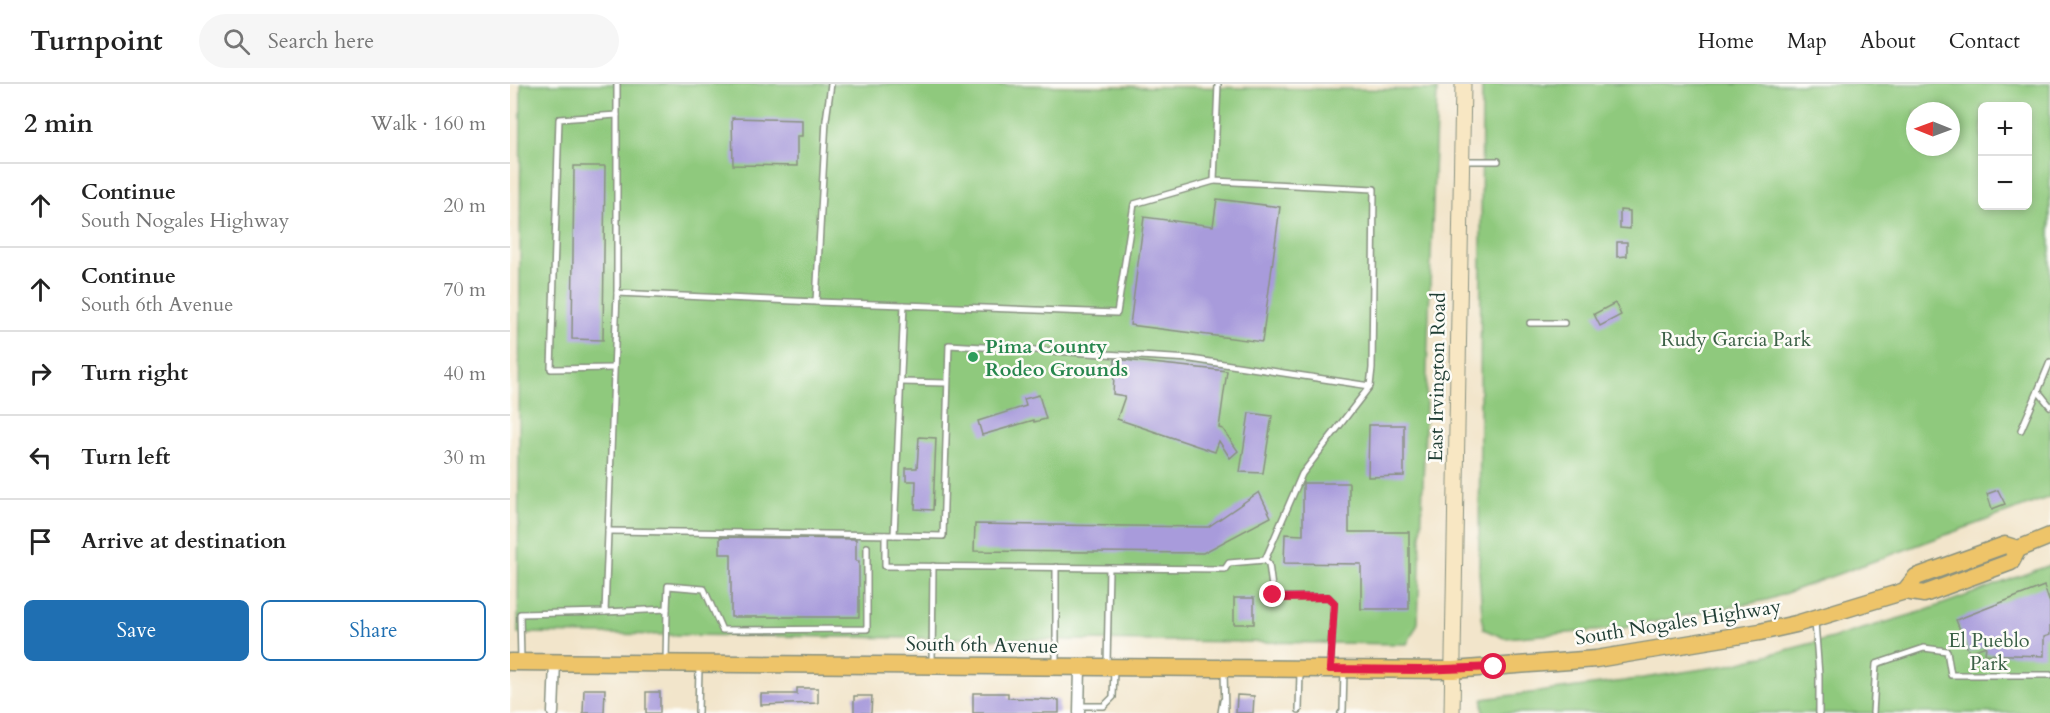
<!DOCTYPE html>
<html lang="en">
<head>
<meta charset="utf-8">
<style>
	body { margin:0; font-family:Cardo,serif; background:#f6f6f6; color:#222 }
	.controls { position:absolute; right:18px; top:18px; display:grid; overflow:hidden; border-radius:9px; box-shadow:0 3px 9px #0003 }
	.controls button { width:54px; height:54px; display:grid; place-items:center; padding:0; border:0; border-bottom:2px solid #e0e0e0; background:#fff; color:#222; font:30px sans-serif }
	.compass { position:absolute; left:1396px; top:18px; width:54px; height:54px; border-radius:50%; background:#fff; box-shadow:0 3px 9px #0003; rotate:271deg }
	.stop { position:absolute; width:18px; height:18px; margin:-14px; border:4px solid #e11d48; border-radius:50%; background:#fff }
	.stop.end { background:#e11d48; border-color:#fff; box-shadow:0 2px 6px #0008 }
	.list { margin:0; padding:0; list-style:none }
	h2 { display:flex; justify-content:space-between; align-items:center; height:78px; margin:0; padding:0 24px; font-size:26px }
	h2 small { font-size:20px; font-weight:400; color:#767676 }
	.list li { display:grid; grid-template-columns:39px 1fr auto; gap:18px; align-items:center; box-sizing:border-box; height:84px; padding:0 24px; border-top:2px solid #e0e0e0 }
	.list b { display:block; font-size:22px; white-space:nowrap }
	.list p { margin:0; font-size:20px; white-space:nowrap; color:#767676 }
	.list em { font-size:20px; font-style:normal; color:#767676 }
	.actions { display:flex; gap:12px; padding:18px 24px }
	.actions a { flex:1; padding:14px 0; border:2px solid #1f6fb2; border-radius:9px; text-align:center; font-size:21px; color:#1f6fb2 }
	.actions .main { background:#1f6fb2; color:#fff }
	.icon { flex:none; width:33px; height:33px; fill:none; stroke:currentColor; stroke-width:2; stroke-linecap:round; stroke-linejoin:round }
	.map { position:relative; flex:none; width:1540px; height:629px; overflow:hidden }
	header { display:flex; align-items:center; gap:36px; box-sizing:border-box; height:84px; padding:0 30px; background:#fff; border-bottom:2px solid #e0e0e0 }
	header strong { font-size:28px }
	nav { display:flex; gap:33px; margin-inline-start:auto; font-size:21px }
	.search { width:420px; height:54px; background:#f6f6f6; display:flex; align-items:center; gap:15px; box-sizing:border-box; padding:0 21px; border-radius:33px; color:#767676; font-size:22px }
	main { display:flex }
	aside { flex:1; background:#fff }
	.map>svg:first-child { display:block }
</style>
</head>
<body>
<header>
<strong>Turnpoint</strong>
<div class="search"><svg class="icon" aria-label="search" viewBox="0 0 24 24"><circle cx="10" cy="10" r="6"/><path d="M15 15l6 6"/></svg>Search here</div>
<nav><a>Home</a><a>Map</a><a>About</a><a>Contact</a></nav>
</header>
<main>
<aside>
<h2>2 min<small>Walk · 160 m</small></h2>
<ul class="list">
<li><svg class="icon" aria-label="ahead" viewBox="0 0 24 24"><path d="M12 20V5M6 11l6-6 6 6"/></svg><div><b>Continue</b><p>South Nogales Highway</p></div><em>20 m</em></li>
<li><svg class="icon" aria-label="ahead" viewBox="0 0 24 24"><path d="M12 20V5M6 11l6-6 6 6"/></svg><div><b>Continue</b><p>South 6th Avenue</p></div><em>70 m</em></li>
<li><svg class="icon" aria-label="right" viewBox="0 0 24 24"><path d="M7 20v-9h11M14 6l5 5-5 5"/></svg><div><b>Turn right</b></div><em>40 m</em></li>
<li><svg class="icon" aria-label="left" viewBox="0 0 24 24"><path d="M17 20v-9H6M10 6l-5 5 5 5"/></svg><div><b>Turn left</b></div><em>30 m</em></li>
<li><svg class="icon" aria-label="arrive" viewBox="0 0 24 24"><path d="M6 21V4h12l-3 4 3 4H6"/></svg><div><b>Arrive at destination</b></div></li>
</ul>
<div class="actions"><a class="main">Save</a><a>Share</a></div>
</aside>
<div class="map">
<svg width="1540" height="629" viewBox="0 0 1540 629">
	<rect width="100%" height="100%" fill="#fdfcf7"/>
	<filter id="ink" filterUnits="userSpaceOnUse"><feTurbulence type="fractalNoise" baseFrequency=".0167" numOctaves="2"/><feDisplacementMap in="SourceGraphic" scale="12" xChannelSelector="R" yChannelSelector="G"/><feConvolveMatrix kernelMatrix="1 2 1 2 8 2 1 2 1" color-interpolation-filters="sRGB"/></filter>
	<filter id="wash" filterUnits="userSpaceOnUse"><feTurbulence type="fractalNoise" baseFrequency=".008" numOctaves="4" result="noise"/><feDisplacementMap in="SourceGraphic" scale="24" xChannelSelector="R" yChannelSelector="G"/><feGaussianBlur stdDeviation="1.35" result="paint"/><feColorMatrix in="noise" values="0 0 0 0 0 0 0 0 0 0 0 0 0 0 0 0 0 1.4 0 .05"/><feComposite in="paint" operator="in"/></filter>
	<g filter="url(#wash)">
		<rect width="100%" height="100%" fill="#f2e5cb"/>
		<!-- green -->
		<g fill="#8fc97d" stroke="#578358" stroke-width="1.5" fill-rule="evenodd">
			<polygon points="11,0 390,0 927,6 908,539 897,560 8,549"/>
			<path d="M 972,0 L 1540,0 L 1540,413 L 1257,516 L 1108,545 L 994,554 L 973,545 L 969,487 ZM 1472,22 L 1518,22 L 1518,122 L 1472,122 ZM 1405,27 L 1441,27 L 1441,63 L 1405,63 Z"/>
			<polygon points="1540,481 1540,629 973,629 973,615 1114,597 1219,581 1322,554 1414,527"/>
		</g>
		<g id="blocks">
			<!-- building -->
			<g fill="#a89bdb">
				<polygon points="222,34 292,36 292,52 287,52 287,82 223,81"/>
				<polygon points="64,82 95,82 93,256 62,255"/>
				<polygon points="707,115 770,123 752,258 620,241 634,133 703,142"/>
				<polygon points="1110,126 1120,127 1120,145 1110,144"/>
				<polygon points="1107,158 1117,158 1117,172 1107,173"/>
				<polygon points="1105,219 1111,231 1090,242 1084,230"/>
				<polygon points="605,275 717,287 709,344 713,345 728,367 720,374 709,357 705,368 607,335 615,312 603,310"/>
				<polygon points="529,311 536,335 524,338 524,336 472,351 468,337 516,322 514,315"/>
				<polygon points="739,329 762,332 753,389 730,388"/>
				<polygon points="859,341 894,341 894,392 858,393"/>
				<polygon points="409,353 426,354 423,426 405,425 406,397 396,397 396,384 407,384"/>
				<polygon points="793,399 839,399 839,448 899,448 899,525 851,525 851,480 774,479 775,450 793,451"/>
				<polygon points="1488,406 1495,420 1482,425 1477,410"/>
				<polygon points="749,408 761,433 693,469 464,467 465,440 698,443"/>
				<polygon points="210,453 346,455 346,477 349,477 349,533 221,533 221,470 210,470"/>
				<polygon points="1534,502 1540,519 1540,551 1534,553 1534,572 1475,570 1476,562 1459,568 1446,536"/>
				<rect x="724" y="514" width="20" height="26"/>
				<polygon points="287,604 308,604 308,619 251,621 251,610 287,610"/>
				<polygon points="74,605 95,605 94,629 73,629"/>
				<rect x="136" y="608" width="14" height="21"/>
				<polygon points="463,609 498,609 498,614 549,616 549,629 463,629"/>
				<polygon points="727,611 744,612 743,629 726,629"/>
				<polygon points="344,612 362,612 361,629 344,629"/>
			</g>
		</g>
	</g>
	<g filter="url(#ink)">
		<use href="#blocks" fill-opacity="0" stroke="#889180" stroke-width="1.5"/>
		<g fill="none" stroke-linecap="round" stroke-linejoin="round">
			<!-- lane casing -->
			<g stroke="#889180" stroke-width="8">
				<g id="lane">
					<polyline points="107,0 107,209 306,218 316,36 321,0"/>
					<polyline points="953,77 988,77"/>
					<polyline points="394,221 607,229 624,120 704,97"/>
					<polyline points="1020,239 1054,239"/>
					<polyline points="1540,278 1528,307 1540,322"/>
					<polyline points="104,284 41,285 49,35 107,31"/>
					<polyline points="391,298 437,299"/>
					<polyline points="1511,346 1528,307"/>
					<polyline points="98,447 384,451 394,221 306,218"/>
					<polyline points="375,451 375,482 599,484 597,581"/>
					<polyline points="384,451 433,452 439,261 681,275 860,302 862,284 864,105 704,97 708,0"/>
					<polyline points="755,476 792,390 860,302"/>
					<polyline points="599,484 715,485 719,479 755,476 759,480 763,511 767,513 818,513 824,519 820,583"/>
					<polyline points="157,525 158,502 194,505 212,546 357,545 357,463"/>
					<polyline points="95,528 157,525 156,577"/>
					<polyline points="1305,538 1309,591 1309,629"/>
					<polyline points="11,577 10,530 95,528 107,209"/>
					<polyline points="422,580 423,482"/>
					<polyline points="546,581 546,483"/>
					<polyline points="714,587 715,629"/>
					<polyline points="569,622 594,622 603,613 604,586"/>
					<polyline points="789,626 790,588"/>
					<polyline points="188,629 189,583"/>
					<polyline points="711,629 713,617"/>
					<polyline points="831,629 833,627 834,586"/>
					<polyline points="1363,629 1366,580 1414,564 1437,567 1441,591 1540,591"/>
				</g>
			</g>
			<!-- street casing -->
			<g stroke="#889180" stroke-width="13">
				<g id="street">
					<polyline points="43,629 45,578"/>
					<polyline points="569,629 570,583"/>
				</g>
			</g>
			<!-- secondary casing -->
			<g stroke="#889180" stroke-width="17">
				<polyline id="secondary" points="942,629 953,0"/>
			</g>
			<!-- primary casing -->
			<g stroke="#889180" stroke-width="19">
				<g id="primary">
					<polyline points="1395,507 1406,493 1495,461 1508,465"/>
					<polyline points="0,578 943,586 1086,575 1250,548 1286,540 1395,507 1414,510 1501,478 1508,465 1540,452"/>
				</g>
			</g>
			<!-- lane -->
			<use href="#lane" stroke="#fff" stroke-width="5"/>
			<!-- street -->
			<use href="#street" stroke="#fff" stroke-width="10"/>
			<!-- secondary -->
			<use href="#secondary" stroke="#f8e7c3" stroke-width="15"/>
			<!-- primary -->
			<use href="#primary" stroke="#eec469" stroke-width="16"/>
		</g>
	</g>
	<g fill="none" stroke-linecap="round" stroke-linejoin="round" filter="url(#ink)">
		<!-- route -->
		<polyline stroke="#e11d48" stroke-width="8" points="763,511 774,514 818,513 824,519 820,585 911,586 984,583"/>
	</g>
	<!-- markers -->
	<circle fill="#2e9e5b" stroke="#fdfcf7" stroke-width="2" cx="463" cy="273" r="6"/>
	<g text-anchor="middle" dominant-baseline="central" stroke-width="5" stroke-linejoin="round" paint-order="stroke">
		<!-- park labels -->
		<g font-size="20" fill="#3b6046" stroke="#fdfcf7">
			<text x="1226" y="255">Rudy Garcia Park</text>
			<text x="1479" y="556">El Pueblo<tspan x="1479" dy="23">Park</tspan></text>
		</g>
		<!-- leisure labels -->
		<g font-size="20" font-weight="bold" fill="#27864d" stroke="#fdfcf7" text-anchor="start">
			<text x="475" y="262">Pima County<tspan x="475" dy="23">Rodeo Grounds</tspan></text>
		</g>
		<!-- street labels -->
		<g font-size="20" fill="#1f3d34" stroke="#fdfcf7">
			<text transform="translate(927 293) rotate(-89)">East Irvington Road</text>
			<text transform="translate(1168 538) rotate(-9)">South Nogales Highway</text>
			<text transform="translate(472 561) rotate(1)">South 6th Avenue</text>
		</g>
	</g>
</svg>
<div class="controls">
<button>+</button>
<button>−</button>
</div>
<svg class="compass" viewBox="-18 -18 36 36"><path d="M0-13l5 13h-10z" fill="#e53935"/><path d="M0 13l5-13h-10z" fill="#767676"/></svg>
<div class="stop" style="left:984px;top:583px"></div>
<div class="stop end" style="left:763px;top:511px"></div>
</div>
</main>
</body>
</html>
